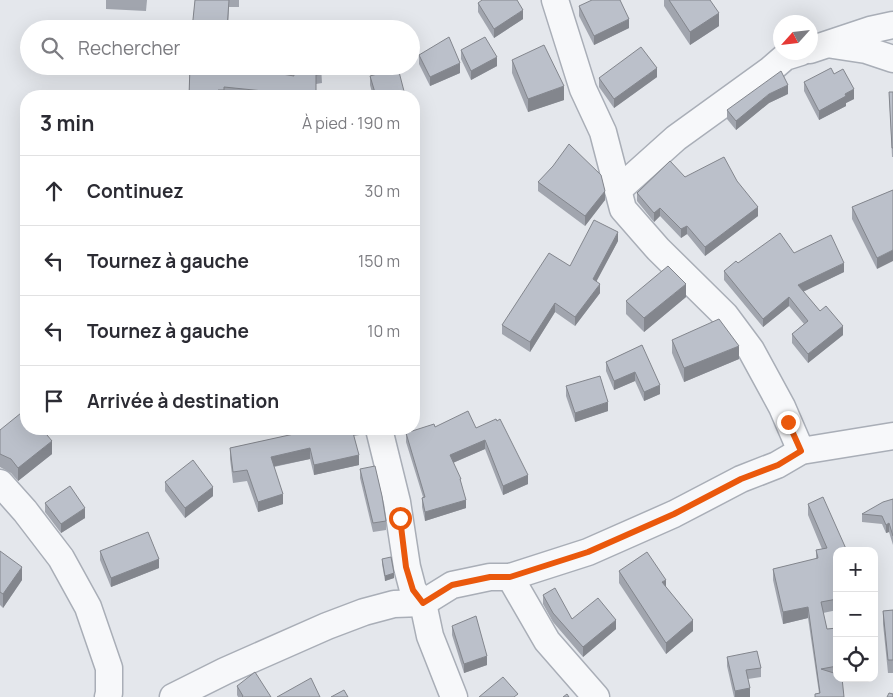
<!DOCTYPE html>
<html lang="fr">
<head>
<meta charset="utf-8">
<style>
	body { margin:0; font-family:Manrope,sans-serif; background:#f2f2f3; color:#2b2b33 }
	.controls { position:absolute; right:15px; bottom:15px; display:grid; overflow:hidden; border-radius:10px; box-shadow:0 5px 20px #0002 }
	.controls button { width:45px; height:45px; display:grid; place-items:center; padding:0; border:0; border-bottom:1px solid #e1e1e2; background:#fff; color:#2b2b33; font:25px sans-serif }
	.compass { position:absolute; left:773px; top:15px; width:45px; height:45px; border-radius:50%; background:#fff; box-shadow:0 5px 20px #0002; rotate:243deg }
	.stop { position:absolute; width:15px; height:15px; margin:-11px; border:4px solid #ea580c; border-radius:50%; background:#fff }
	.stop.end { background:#ea580c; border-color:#fff; box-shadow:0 1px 5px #0008 }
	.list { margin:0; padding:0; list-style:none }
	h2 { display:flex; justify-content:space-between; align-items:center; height:65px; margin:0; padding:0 20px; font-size:21px }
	h2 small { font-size:16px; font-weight:400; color:#7c7c81 }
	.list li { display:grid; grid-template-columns:32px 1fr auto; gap:15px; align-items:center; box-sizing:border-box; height:70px; padding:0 20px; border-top:1px solid #e1e1e2 }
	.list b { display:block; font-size:19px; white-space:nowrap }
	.list em { font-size:16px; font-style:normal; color:#7c7c81 }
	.icon { flex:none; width:28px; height:28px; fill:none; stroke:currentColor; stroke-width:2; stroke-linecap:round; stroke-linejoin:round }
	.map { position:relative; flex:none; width:893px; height:697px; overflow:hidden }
	.search { position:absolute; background:#fff; box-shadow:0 5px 20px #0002; left:20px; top:20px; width:400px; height:55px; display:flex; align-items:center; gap:12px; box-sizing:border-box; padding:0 18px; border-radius:28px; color:#7c7c81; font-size:19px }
	.panel { position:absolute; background:#fff; box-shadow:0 5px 20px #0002; left:20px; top:90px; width:400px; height:345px; border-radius:20px }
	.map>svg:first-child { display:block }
</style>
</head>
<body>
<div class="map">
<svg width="893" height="697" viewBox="0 0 893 697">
	<rect width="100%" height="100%" fill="#e4e7ec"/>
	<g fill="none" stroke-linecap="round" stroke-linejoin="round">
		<!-- minor casing -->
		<g stroke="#a9aeb7" stroke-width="29">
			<g id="minor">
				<polyline points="555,0 583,89 603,132 623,209 658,249 725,315 751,350 782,407 801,451"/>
				<polyline points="833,45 866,50 893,59"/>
				<polyline points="810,50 870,30 893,25"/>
				<polyline points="618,190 676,138 770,70 785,57 801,52"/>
				<polyline points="379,429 397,502 407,567 413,590 423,603 430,636 454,697"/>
				<polyline points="0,483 25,511 61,558 88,607 109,668 109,693 108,697"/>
				<polyline points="510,577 547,641 596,697"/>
				<polyline points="173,697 225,671 327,626 364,612 394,604 423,603 452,585 490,577 510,577 588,552 674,514 741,479 777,465 801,451 893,436"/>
			</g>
		</g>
		<!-- minor -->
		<use href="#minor" stroke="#f7f8fa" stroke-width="26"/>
	</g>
	<!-- wall -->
	<g fill="#a1a5ae">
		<polygon points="106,0 147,0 146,11 106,9"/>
		<polygon points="195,0 239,0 239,7 229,7 228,29 192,29"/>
		<polygon points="664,0 710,0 719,26 690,45 664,6"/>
		<polygon points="478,3 523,19 494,38 478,12"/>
		<polygon points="579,6 629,28 594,45 579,16"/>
		<polygon points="461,50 497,66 471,80 461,59"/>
		<polygon points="419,55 460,73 430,86 419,64"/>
		<polygon points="512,60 564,100 528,112 512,73"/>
		<polygon points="190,66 293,75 292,66 321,66 322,83 316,84 316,96 189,96"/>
		<polygon points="834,74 854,99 846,103 846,106 819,120 804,91 804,82"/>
		<polygon points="370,76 405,96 373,96 370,85"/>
		<polygon points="657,77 614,108 599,87 599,78"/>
		<polygon points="889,92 893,92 893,157 892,157"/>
		<polygon points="788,94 769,103 736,130 727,119 727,110"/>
		<polygon points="685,177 737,181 758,216 705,256 687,234 681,238 660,216 654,222 637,201 637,193"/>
		<polygon points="538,182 605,200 585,226 538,191"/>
		<polygon points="893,190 877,269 852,219 852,207"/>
		<polygon points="618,241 596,281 600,293 575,326 555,312 530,352 502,334 502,325 570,266"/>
		<polygon points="738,263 844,272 803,292 820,311 843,335 808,363 792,343 792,334 804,324 789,306 763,327 724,280 724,271"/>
		<polygon points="686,297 644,332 626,314 626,301"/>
		<polygon points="672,340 739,359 684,382 672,353"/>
		<polygon points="642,345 660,394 644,401 635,381 614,390 606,371 606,362"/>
		<polygon points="566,386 608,411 575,422 566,396"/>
		<polygon points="435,427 476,428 528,484 503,495 485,449 453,463 461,483 466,508 425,521 422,507 422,498 423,497 406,442 406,433"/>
		<polygon points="299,429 365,429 365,434 354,436 359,465 314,475 310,459 274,467 283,504 258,512 247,481 233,483 230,459 230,448 300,433"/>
		<polygon points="0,430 52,454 18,481 11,473 0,467"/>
		<polygon points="360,469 386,521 386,530 373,532 360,478"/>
		<polygon points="165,482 213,496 185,518 165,491"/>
		<polygon points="893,499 893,545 889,532 886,533 882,524 862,522 862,514"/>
		<polygon points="45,503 85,518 61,533 45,512"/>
		<polygon points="808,504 837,551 837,610 823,613 827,629 837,628 837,678 844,697 815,697 815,694 819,693 808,618 783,624 773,580 773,569 816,559 816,550 822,549 808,515"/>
		<polygon points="0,551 22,580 3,608 0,605"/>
		<polygon points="100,551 159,568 111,587 100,560"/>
		<polygon points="382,559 394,578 385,581 382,564"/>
		<polygon points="619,571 693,631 666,654 619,583"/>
		<polygon points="543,595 572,619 616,629 583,657 553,622 543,604"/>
		<polygon points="893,610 893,673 888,673 883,624 883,611"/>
		<polygon points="452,626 487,665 464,673 452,635"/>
		<polygon points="727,657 761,668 761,677 748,679 750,697 734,697 727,666"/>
		<polygon points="237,686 271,697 238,697 237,695"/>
	</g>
	<!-- shaded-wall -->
	<g fill="#83868d">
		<polygon points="523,10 523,19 494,38 494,29"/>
		<polygon points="719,13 719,26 690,45 690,32"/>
		<polygon points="629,19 629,28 594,45 594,36"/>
		<polygon points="497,57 497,66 471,80 471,71"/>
		<polygon points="460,63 460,73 430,86 430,77"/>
		<polygon points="657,68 657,77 614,108 614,99"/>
		<polygon points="788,85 788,94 769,103 736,130 736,121 769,94"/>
		<polygon points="564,86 564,100 528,112 528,99"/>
		<polygon points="854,89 854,99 846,103 846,106 819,120 819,111 845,94"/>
		<polygon points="605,191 605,200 585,226 585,216"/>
		<polygon points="758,207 758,216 705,256 705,247"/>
		<polygon points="660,208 660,216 654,222 654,213"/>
		<polygon points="687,226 687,234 681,238 681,229"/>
		<polygon points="618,232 618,241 593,288 593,279"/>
		<polygon points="893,250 893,261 877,269 877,258"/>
		<polygon points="844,263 844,272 798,294 798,285"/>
		<polygon points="600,284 600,293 575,326 575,317"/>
		<polygon points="686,284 686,297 644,332 644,318"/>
		<polygon points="789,297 789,306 763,327 763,319"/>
		<polygon points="555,303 555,312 530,352 530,342"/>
		<polygon points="843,326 843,335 808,363 808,354"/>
		<polygon points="739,346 739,359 684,382 684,368"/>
		<polygon points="635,372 635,381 614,390 614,381"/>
		<polygon points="660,385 660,394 644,401 644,392"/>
		<polygon points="608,402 608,411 575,422 575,413"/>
		<polygon points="485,440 485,449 450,464 450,455"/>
		<polygon points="52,441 52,454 18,481 18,468"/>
		<polygon points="310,448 310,459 271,467 271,457"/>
		<polygon points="359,455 359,465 314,475 314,465"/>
		<polygon points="528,475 528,484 503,495 503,486"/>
		<polygon points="213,487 213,496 185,518 185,508"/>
		<polygon points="283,494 283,504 258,512 258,502"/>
		<polygon points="466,500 466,508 425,521 425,512"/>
		<polygon points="85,508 85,518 61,533 61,524"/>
		<polygon points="889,523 889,532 886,533 886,525"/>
		<polygon points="159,559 159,568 111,587 111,578"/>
		<polygon points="22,567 22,580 3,608 3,594"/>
		<polygon points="394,573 394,578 385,581 385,576"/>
		<polygon points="666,580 666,591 662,582"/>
		<polygon points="808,607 808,618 783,624 783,612"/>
		<polygon points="616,620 616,629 583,657 583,647"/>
		<polygon points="693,620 693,631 666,654 666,643"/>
		<polygon points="487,656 487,665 464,673 464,664"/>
		<polygon points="750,688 750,697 735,697 735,691"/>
	</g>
	<!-- building -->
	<g fill="#bbc0ca" stroke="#83868d">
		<polygon points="195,0 229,0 227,29 192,29"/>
		<polygon points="482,0 517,0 523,10 494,29 478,3"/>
		<polygon points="592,0 620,0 629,19 594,36 579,6"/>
		<polygon points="669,0 710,0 719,13 690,32"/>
		<polygon points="449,37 460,63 430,77 419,55"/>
		<polygon points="485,37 497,57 471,71 461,50"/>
		<polygon points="544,45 564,86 528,99 512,60"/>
		<polygon points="641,47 657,68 614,99 599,78"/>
		<polygon points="190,66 235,66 294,76 292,66 321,66 322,74 316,75 316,96 283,96 283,93 224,87 224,90 218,90 218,96 189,96"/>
		<polygon points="398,68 405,95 399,96 376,96 370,76"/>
		<polygon points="831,68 834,74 843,69 854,89 845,94 846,96 819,111 804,82"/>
		<polygon points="781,71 788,85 769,94 736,121 727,110"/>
		<polygon points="889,92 893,92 893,148 892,148"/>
		<polygon points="569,144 601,175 605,191 585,216 538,182 553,166"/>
		<polygon points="724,157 737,181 758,207 705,247 687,226 681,229 660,208 654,213 637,193 670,161 685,177"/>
		<polygon points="893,190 893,250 877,258 852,207"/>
		<polygon points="594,220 618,232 593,279 600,284 575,317 555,303 530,342 502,325 549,253 570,266"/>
		<polygon points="780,233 794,253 831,235 844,263 798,285 820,311 826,306 843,326 808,354 792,334 808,321 789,297 763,319 724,271 736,261 738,263"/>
		<polygon points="668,266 686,284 644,318 626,301"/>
		<polygon points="719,319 739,346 684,368 672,340"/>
		<polygon points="642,345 660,385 644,392 635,372 614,381 606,362"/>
		<polygon points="600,376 608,402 575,413 566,386"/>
		<polygon points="26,409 26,429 42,429 52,441 18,468 11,459 0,454 0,430"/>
		<polygon points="468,411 476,428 496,419 497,421 500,419 528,475 503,486 485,440 450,455 461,479 460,479 466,500 425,512 422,498 425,497 406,433 434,424 435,427"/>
		<polygon points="302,429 352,429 359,455 314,465 310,448 271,457 283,494 258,502 247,470 233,472 230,448 303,432"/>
		<polygon points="193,460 213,487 185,508 165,482"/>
		<polygon points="375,466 382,496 386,521 373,523 360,469"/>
		<polygon points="70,486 85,508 61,524 45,503"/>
		<polygon points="823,497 847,551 837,551 837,599 821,602 827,629 837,628 837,666 821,669 837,674 837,678 842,678 844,697 815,697 815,694 820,693 808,607 783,612 773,569 818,558 816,550 827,548 808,504"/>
		<polygon points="893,499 893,536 889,523 886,525 882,516 862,514 883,502"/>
		<polygon points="148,532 159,559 111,578 100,551"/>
		<polygon points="0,551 22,567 3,594 0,592"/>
		<polygon points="647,552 666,580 662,582 693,620 666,643 619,571"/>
		<polygon points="391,557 394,573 385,576 382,559"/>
		<polygon points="555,588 572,619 598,598 616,620 583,647 553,613 543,595"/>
		<polygon points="893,610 893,660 888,660 883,611"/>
		<polygon points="476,616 487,656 464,664 452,626"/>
		<polygon points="757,651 761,668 746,670 750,688 735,691 727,657"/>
		<polygon points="255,672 271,697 242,697 243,696 237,686"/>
		<polygon points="503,677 518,694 514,697 479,697"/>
		<polygon points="311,678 320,697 277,697"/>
		<polygon points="344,690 348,697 331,697"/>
		<polygon points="889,693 893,694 893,697 887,697"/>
		<polygon points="567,694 569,697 563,697"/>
	</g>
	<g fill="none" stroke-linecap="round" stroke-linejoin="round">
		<!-- route -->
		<polyline stroke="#ea580c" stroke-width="6" points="400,518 406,567 413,590 423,603 452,585 490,577 510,577 588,552 674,514 741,479 778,465 801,451 788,422"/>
	</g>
</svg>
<div class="controls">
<button>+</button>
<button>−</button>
<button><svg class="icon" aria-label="locate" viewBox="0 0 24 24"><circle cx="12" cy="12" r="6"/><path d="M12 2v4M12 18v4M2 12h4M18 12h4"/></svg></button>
</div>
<svg class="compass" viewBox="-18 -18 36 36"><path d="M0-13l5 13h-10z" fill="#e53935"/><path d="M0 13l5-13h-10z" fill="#7c7c81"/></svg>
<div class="stop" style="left:400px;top:518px"></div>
<div class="stop end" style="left:788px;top:422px"></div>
<div class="search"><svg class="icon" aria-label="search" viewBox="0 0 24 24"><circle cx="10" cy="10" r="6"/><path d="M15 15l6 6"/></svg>Rechercher</div>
<section class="panel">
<h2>3 min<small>À pied · 190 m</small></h2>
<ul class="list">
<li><svg class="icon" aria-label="ahead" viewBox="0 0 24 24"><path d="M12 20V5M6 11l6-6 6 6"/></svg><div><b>Continuez</b></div><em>30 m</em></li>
<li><svg class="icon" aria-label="left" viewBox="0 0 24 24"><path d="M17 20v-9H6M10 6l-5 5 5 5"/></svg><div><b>Tournez à gauche</b></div><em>150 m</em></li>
<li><svg class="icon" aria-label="left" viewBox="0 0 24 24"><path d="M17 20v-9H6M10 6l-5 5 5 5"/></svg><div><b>Tournez à gauche</b></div><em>10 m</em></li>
<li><svg class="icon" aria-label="arrive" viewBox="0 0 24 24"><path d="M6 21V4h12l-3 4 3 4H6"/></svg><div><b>Arrivée à destination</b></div></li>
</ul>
</section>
</div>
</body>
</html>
